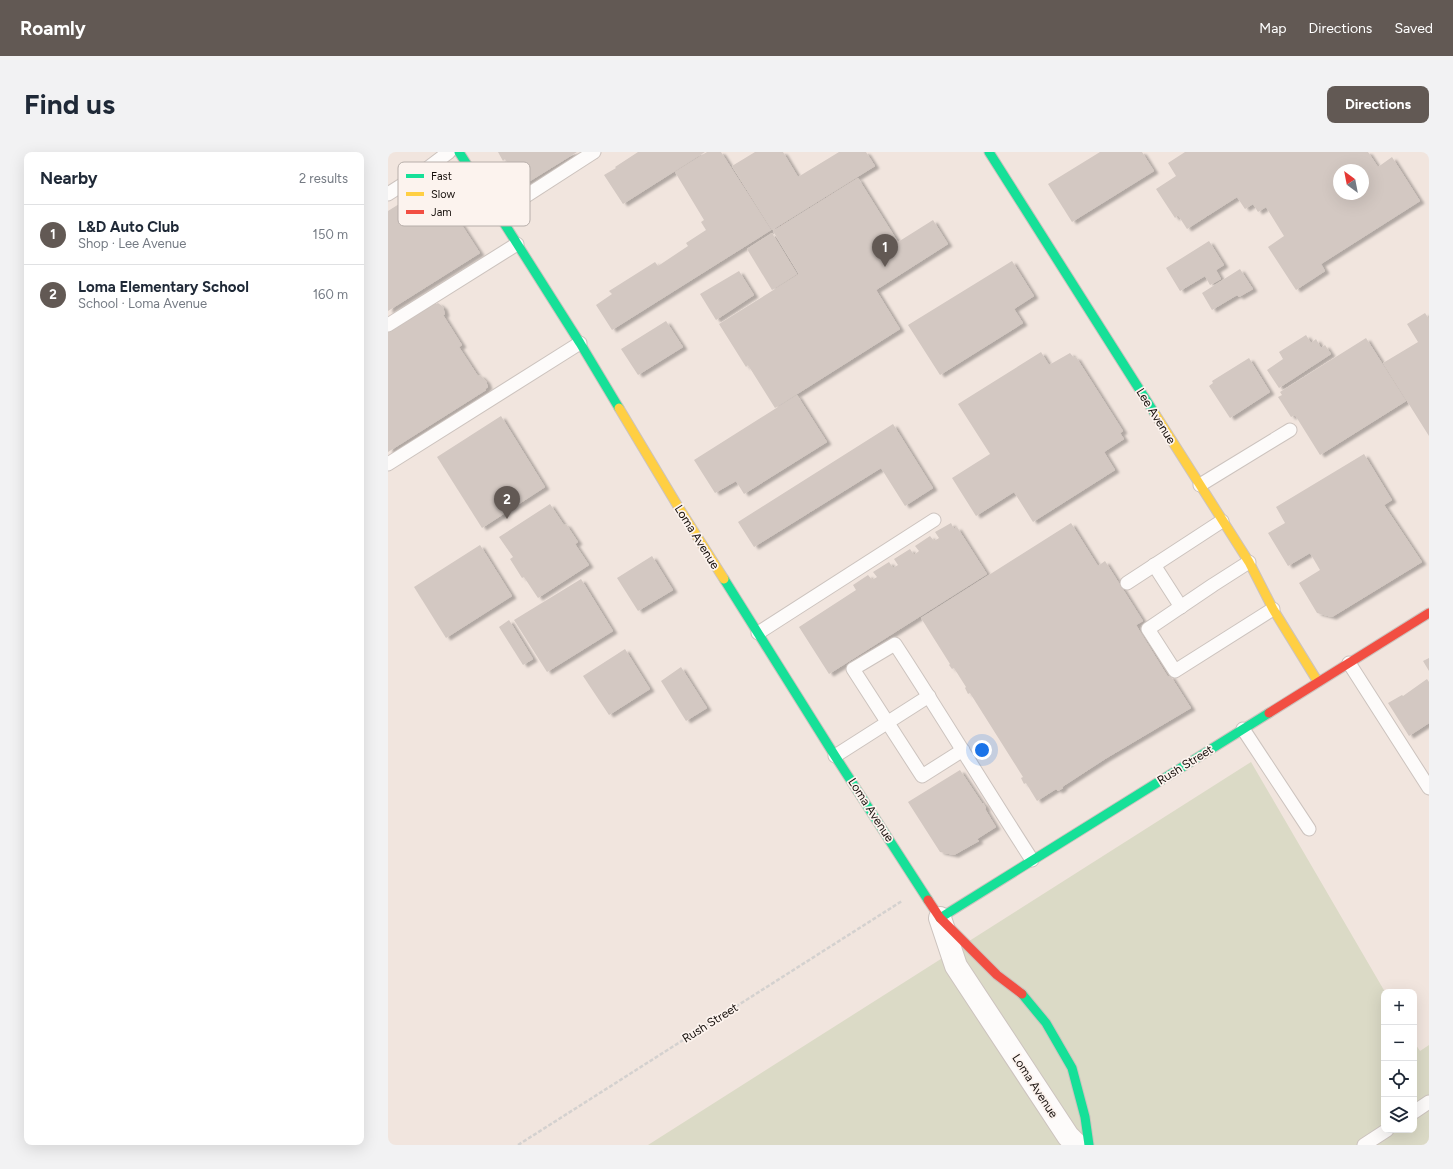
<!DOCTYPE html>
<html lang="en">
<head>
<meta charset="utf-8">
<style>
	body { margin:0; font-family:Figtree,sans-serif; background:#f2f2f3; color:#1f2937 }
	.controls { position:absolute; right:12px; bottom:12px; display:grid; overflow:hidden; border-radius:8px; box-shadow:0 4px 16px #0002 }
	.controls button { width:36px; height:36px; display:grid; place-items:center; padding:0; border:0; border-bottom:1px solid #e0e1e3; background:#fff; color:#1f2937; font:20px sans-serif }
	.compass { position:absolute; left:945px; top:12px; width:36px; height:36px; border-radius:50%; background:#fff; box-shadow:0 4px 16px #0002; rotate:328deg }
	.you { position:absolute; left:594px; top:598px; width:14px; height:14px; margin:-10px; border:3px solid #fff; border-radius:50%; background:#1a73e8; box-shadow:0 0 0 6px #1a73e833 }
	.badge { display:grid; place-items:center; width:26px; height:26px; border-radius:50%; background:#625954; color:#fff; font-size:13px; font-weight:700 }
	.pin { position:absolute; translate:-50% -33px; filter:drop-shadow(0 1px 2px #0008) }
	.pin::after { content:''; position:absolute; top:21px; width:14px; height:12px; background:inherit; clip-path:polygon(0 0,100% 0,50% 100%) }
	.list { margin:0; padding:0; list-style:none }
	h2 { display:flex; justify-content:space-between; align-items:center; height:52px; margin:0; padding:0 16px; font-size:17px }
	h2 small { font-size:13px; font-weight:400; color:#747a83 }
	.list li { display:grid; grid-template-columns:26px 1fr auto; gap:12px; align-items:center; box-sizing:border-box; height:60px; padding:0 16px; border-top:1px solid #e0e1e3 }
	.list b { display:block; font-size:15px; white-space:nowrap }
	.list p { margin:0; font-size:13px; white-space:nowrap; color:#747a83 }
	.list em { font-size:13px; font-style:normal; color:#747a83 }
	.icon { flex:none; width:22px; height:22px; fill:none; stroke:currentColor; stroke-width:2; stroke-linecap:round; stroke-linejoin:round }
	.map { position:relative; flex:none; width:1041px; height:993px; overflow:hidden; border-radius:8px }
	header { display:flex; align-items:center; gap:24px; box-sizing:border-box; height:56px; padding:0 20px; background:#625954; color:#fff }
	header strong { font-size:19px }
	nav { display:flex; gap:22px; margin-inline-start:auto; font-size:14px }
	.intro { display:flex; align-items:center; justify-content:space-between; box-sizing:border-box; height:96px; padding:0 24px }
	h1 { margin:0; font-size:28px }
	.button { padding:10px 18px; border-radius:8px; background:#625954; color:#fff; font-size:14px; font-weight:700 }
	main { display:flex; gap:24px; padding:0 24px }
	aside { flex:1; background:#fff; border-radius:8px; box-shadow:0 4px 16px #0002 }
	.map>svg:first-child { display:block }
</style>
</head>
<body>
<header>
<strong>Roamly</strong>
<nav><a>Map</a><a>Directions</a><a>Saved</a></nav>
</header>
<div class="intro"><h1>Find us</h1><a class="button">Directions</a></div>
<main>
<aside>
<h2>Nearby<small>2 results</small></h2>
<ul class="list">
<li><span class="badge">1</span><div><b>L&amp;D Auto Club</b><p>Shop · Lee Avenue</p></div><em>150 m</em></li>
<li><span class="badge">2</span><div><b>Loma Elementary School</b><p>School · Loma Avenue</p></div><em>160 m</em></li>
</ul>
</aside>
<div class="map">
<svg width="1041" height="993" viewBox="0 0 1041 993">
	<defs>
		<filter id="shadow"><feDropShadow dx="4.5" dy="2.5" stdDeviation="1" flood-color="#0004"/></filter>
	</defs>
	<rect width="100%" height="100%" fill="#f1e5de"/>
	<!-- green -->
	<polygon fill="#dbdac6" points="863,610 997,840 996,978 1026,978 1026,890 1032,899 1041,893 1041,993 260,993"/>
	<!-- building -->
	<g fill="#d3c8c2" fill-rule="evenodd" filter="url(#shadow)">
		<polygon points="110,0 189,0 134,34 117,7 115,9"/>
		<polygon points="250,0 317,0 235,52 216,23 228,16 227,15"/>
		<polygon points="319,0 333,0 383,78 224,178 208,153 224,142 221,139 267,110 270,114 300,94 298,91 318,78 313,70 316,68 287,20"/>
		<polygon points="367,0 395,0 410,25 451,0 478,0 487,14 384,78 344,14"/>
		<polygon points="712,0 754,0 766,19 684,70 660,32"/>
		<path d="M 797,0 L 980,0 L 990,15 L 1004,5 L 1032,49 L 933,112 L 937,119 L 908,138 L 880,95 L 896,84 L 878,55 L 870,60 L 865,52 L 857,57 L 849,45 L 799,77 L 790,63 L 787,66 L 768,37 L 788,24 L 780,11 ZM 951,18 L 975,18 L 975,42 L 951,42 Z"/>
		<polygon points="470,26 510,90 545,68 560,92 488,138 512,177 387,256 360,213 358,215 331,172 411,122 385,79"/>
		<polygon points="46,30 92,101 0,159 0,59"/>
		<polygon points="384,81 409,122 384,138 359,97"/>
		<polygon points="821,89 836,113 828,118 833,127 822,133 817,124 792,139 778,116"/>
		<polygon points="624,109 646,144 626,157 635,171 552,223 520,173"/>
		<polygon points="852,117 865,137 851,145 849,143 824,158 814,141"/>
		<polygon points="351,119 366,143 328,168 312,142"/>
		<polygon points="47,150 48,152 50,151 55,155 57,162 55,163 74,193 71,195 90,224 92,223 98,229 100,235 97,237 98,238 0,300 0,179"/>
		<polygon points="1037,161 1041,167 1041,284 995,211 1030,190 1019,172"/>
		<polygon points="278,169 295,195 250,223 233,197"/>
		<polygon points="918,183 923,191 928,187 933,196 937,193 943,202 891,236 879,218 895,207 891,200"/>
		<polygon points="978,186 1018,249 932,303 907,263 903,265 890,245 894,243 892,240"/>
		<polygon points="653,200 661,213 682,201 686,206 688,205 735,279 732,281 736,287 716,300 727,318 645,370 626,340 588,364 564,326 602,302 570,252"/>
		<polygon points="861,206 882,240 842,266 821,234 825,231 824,229"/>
		<polygon points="409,243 439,290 356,342 348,329 327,341 306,308"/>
		<polygon points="113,264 157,335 94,376 49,305"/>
		<polygon points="505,272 545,336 517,354 493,316 366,395 350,370"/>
		<polygon points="976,302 1004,348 996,353 1034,410 944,465 929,461 911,431 932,418 922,401 900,414 880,381 897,371 888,355"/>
		<polygon points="162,352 176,373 178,372 190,390 187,392 201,413 150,446 136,425 134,426 122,407 125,405 111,385"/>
		<polygon points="563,371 566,377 569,375 599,422 441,522 411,475 468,438 465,433 480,423 484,428 489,425 485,420 501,410 505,416 510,413 506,407 522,397 526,403 531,399 527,394 542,384 546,389 551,386 547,380"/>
		<polygon points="683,371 710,414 717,409 755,469 748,473 780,525 782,523 803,556 717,607 674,635 675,636 670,639 668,637 649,649 638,631 636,632 633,626 635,625 582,541 580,542 577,536 578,535 566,516 564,517 561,513 562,512 533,466"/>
		<polygon points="92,393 124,444 58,486 26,435"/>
		<polygon points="264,404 285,438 250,459 229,426"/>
		<polygon points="193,427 225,479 159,520 126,468"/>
		<polygon points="121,468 145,507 135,513 111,475"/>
		<polygon points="237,497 262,537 221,563 195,524"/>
		<polygon points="1041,506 1041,519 1035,509"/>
		<polygon points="293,515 319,556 298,569 273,529"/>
		<polygon points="1039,527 1041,530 1041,571 1021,584 1000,551 1014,543 1015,544"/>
		<polygon points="572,618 594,651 595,651 598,656 597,657 608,675 589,687 591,689 566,703 552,700 520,650"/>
	</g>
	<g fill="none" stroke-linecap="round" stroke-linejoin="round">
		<!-- lane casing -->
		<g stroke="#ccc3be" stroke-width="15">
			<g id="lane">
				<polyline points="0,42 36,19 61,0"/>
				<polyline points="110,62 206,0"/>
				<polyline points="0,173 129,92"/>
				<polyline points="0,312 192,191"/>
				<polyline points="812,333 902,278"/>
				<polyline points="861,410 825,433 760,477 787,519 885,457"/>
				<polyline points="766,413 793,455"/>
				<polyline points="739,431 834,369"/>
				<polyline points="370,481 546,368"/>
				<polyline points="961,511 1041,636"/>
				<polyline points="855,577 921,677"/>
				<path d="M 575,598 L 534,624 L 465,517 L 507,492 C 554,564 598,637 644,708"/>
				<polyline points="447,604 541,544"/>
				<polyline points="1026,960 1041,950"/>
				<polyline points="976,993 999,978"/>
			</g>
		</g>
		<!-- street casing -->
		<g stroke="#ccc3be" stroke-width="24">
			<polyline id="street" points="552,766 568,814 680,984 689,993"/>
		</g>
		<!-- fast casing -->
		<g stroke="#ccc3be" stroke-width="11">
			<g id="fast">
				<polyline points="71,0 192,191 231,256"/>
				<polyline points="601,0 767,262"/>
				<polyline points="336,427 447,604 540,748"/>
				<polyline points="552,766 881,561"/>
				<polyline points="634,842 658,871 684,916 697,965 701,993"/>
			</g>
		</g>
		<!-- slow casing -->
		<g stroke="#ccc3be" stroke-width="11">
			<g id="slow">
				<polyline points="231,256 291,356 336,427"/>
				<polyline points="767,262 861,410 885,457 930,530"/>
			</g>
		</g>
		<!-- jam casing -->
		<g stroke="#ccc3be" stroke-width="11">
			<g id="jam">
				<polyline points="881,561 1041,461"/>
				<polyline points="540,748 552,766 609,823 634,842"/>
			</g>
		</g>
		<!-- path -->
		<polyline stroke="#d4d1cf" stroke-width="2.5" stroke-dasharray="4 2" stroke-linecap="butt" points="130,993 514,749"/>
		<!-- lane -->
		<use href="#lane" stroke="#fdfbfa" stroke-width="13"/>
		<!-- street -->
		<use href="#street" stroke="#fdfbfa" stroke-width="22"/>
		<!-- fast -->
		<use href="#fast" stroke="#16e098" stroke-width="9"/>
		<!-- slow -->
		<use href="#slow" stroke="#ffcf43" stroke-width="9"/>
		<!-- jam -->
		<use href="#jam" stroke="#f24e42" stroke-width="9"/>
	</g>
	<g text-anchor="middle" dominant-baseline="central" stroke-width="3.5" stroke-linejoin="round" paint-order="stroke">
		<!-- street labels -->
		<g font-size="12" fill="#150e0a" stroke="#fcf3ee">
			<text transform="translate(768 264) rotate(58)">Lee Avenue</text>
			<text transform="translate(309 385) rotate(58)">Loma Avenue</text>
			<text transform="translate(797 613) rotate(-32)">Rush Street</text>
			<text transform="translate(483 658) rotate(57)">Loma Avenue</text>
			<text transform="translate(322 871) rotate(-32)">Rush Street</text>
			<text transform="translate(647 934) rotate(57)">Loma Avenue</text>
		</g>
	</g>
	<!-- legend -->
	<rect x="10" y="10" width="132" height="64" rx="6" fill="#fcf3ee" stroke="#b7aeaa" stroke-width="1"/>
	<rect x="18" y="22" width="18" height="4" fill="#16e098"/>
	<rect x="18" y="40" width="18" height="4" fill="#ffcf43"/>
	<rect x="18" y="58" width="18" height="4" fill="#f24e42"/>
	<g font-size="11" fill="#150e0a">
		<text x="43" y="28">Fast</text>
		<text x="43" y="46">Slow</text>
		<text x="43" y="64">Jam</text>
	</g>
</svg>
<div class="controls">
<button>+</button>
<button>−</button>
<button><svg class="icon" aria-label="locate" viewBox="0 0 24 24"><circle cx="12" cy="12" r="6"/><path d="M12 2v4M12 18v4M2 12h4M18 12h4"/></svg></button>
<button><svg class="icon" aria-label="layers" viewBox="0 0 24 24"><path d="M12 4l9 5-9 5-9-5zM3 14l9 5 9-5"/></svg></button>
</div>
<svg class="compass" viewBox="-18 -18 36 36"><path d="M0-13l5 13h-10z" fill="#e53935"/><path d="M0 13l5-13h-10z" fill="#747a83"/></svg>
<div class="you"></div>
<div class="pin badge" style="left:497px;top:115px">1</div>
<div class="pin badge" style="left:119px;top:367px">2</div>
</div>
</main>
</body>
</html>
